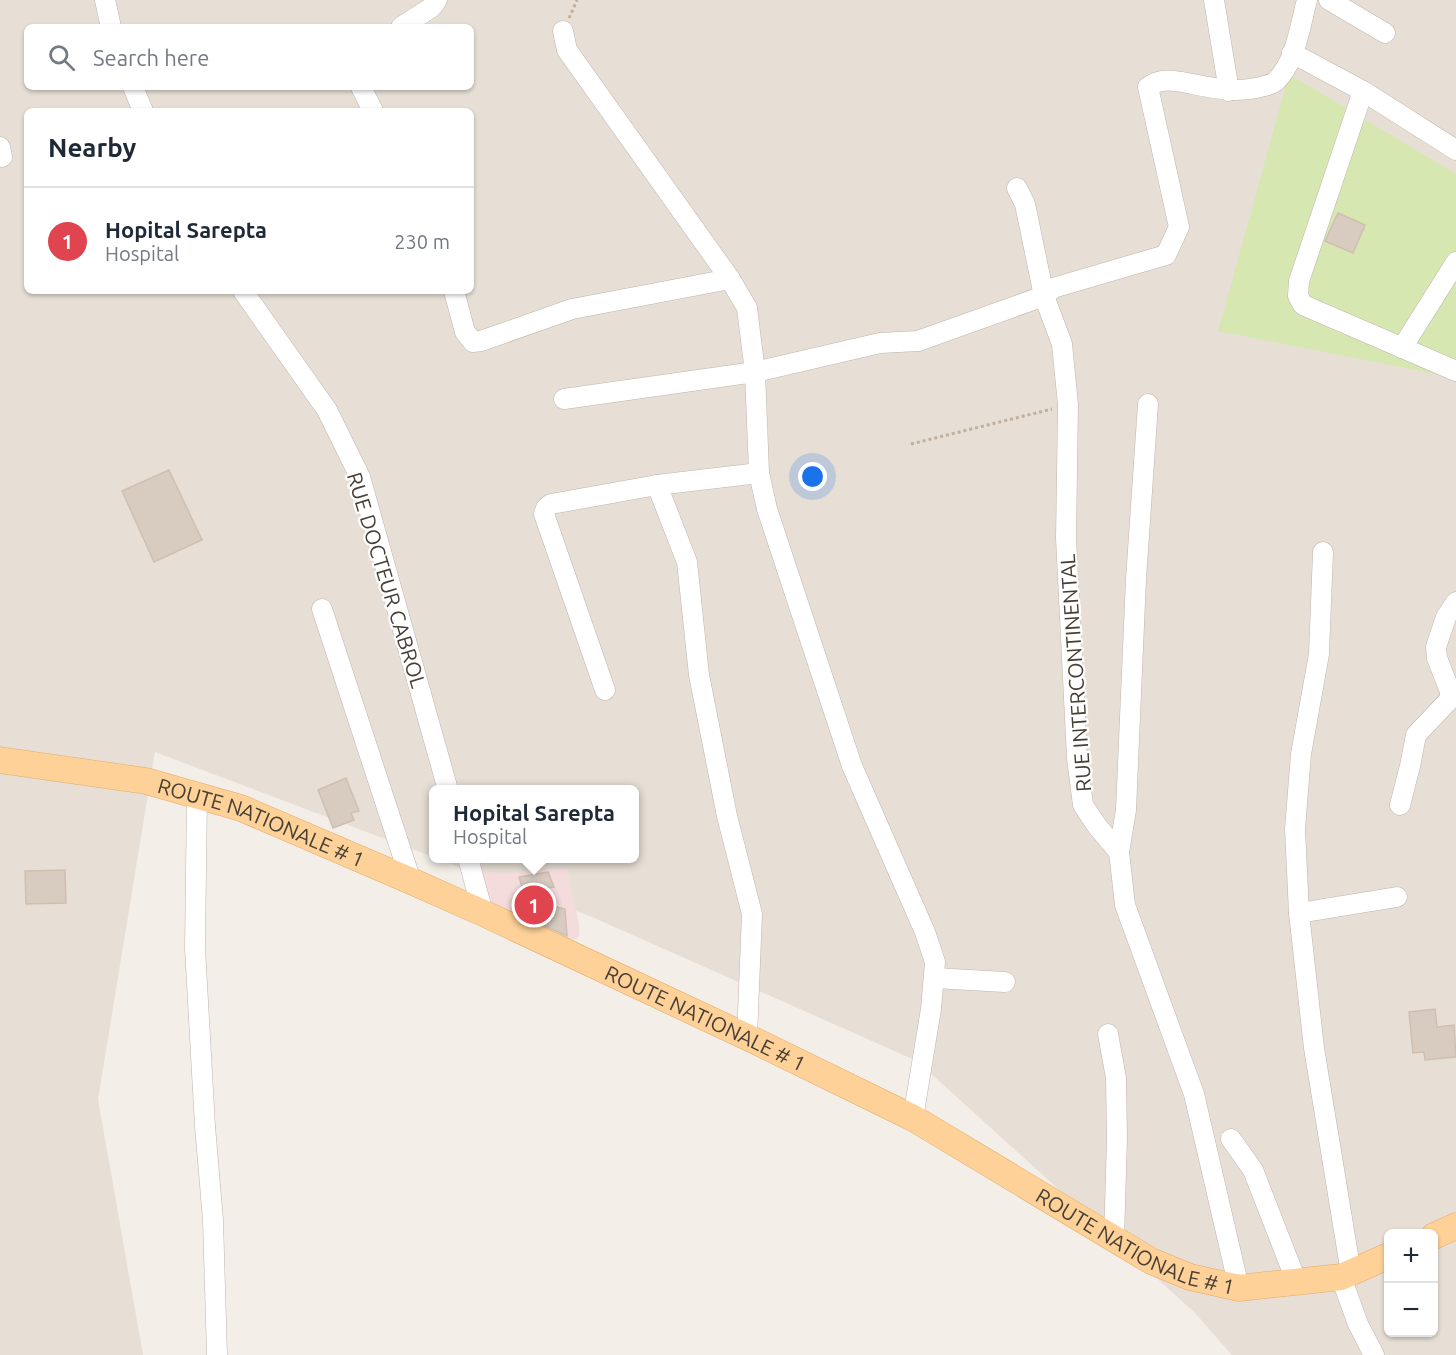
<!DOCTYPE html>
<html lang="en">
<head>
<meta charset="utf-8">
<style>
	body { margin:0; font-family:Ubuntu,sans-serif; background:#f6f6f7; color:#1f2937 }
	.controls { position:absolute; right:18px; bottom:18px; display:grid; overflow:hidden; border-radius:9px; box-shadow:0 2px 4px #0004 }
	.controls button { width:54px; height:54px; display:grid; place-items:center; padding:0; border:0; border-bottom:2px solid #e0e1e3; background:#fff; color:#1f2937; font:30px sans-serif }
	.you { position:absolute; left:813px; top:477px; width:21px; height:21px; margin:-15px; border:4px solid #fff; border-radius:50%; background:#1a73e8; box-shadow:0 0 0 9px #1a73e833 }
	.badge { display:grid; place-items:center; width:39px; height:39px; border-radius:50%; background:#0f766e; color:#fff; font-size:20px; font-weight:700 }
	.pin { position:absolute; translate:-50% -50%; border:3px solid #fff; box-shadow:0 2px 6px #0006 }
	.popup { position:absolute; left:429px; top:785px; width:210px; height:78px; box-sizing:border-box; display:grid; place-content:center; border-radius:9px; background:#fff; filter:drop-shadow(0 2px 4px #0005); font-size:20px; white-space:nowrap; color:#747a83 }
	.popup b { font-size:22px; color:#1f2937 }
	.popup::after { content:''; position:absolute; left:50%; top:100%; margin-left:-12px; border:12px solid transparent; border-top-color:#fff }
	.list { margin:0; padding:0; list-style:none }
	h2 { display:flex; justify-content:space-between; align-items:center; height:78px; margin:0; padding:0 24px; font-size:26px }
	h2 small { font-size:20px; font-weight:400; color:#747a83 }
	.list li { display:grid; grid-template-columns:39px 1fr auto; gap:18px; align-items:center; box-sizing:border-box; height:108px; padding:0 24px; border-top:2px solid #e0e1e3 }
	.list b { display:block; font-size:22px; white-space:nowrap }
	.list p { margin:0; font-size:20px; white-space:nowrap; color:#747a83 }
	.list em { font-size:20px; font-style:normal; color:#747a83 }
	.icon { flex:none; width:33px; height:33px; fill:none; stroke:currentColor; stroke-width:2; stroke-linecap:round; stroke-linejoin:round }
	.map { position:relative; flex:none; width:1456px; height:1355px; overflow:hidden }
	.search { position:absolute; background:#fff; box-shadow:0 2px 4px #0004; left:24px; top:24px; width:450px; height:66px; display:flex; align-items:center; gap:15px; box-sizing:border-box; padding:0 21px; border-radius:9px; color:#747a83; font-size:22px }
	.panel { position:absolute; background:#fff; box-shadow:0 2px 4px #0004; left:24px; top:108px; width:450px; height:186px; border-radius:9px }
	.map>svg:first-child { display:block }
</style>
</head>
<body>
<div class="map">
<svg width="1456" height="1355" viewBox="0 0 1456 1355">
	<rect width="100%" height="100%" fill="#f4eee8"/>
	<!-- residential -->
	<path fill="#e7dfd6" fill-rule="evenodd" d="M 0,0 L 1456,0 L 1456,1355 L 1232,1355 L 1195,1313 L 917,1061 L 592,917 L 438,859 L 634,858 L 634,790 L 434,790 L 433,857 L 155,752 L 98,1099 L 143,1355 L 0,1355 ZM 27,27 L 471,27 L 471,87 L 27,87 ZM 27,111 L 471,111 L 471,291 L 27,291 ZM 1388,1234 L 1434,1234 L 1434,1332 L 1388,1332 Z"/>
	<!-- medical -->
	<polygon fill="#f4dbdc" points="567,868 579,924 579,937 574,940 564,939 496,912 488,897 479,871 508,873"/>
	<!-- green -->
	<polygon fill="#d7e7b1" points="1289,74 1456,174 1456,378 1218,331"/>
	<!-- building -->
	<g fill="#d8cbc0" stroke="#d0bfb0" stroke-width="1.5">
		<polygon points="1338,213 1365,225 1353,253 1325,241"/>
		<polygon points="169,470 202,540 154,562 122,491"/>
		<polygon points="346,778 359,811 351,813 354,820 333,828 318,790"/>
		<polygon points="65,870 66,903 26,904 25,871"/>
		<polygon points="548,872 554,887 524,893 519,877"/>
		<polygon points="541,903 565,909 567,936 543,925"/>
		<polygon points="1435,1009 1437,1027 1454,1025 1456,1057 1425,1060 1424,1052 1413,1053 1409,1012"/>
	</g>
	<g fill="none" stroke-linecap="round" stroke-linejoin="round">
		<!-- minor casing -->
		<g stroke="#bfb4aa" stroke-width="21">
			<g id="minor">
				<polyline points="105,0 111,27"/>
				<polyline points="1214,0 1229,91"/>
				<polyline points="1329,0 1385,33"/>
				<polyline points="401,27 432,7 437,0"/>
				<polyline points="563,31 567,50 730,279 747,308 755,372 759,473 767,509 852,766 925,932 935,962 931,1009 913,1118"/>
				<polyline points="1292,53 1363,91 1456,150"/>
				<polyline points="133,87 143,111"/>
				<polyline points="361,87 373,111"/>
				<polyline points="1363,91 1299,281 1298,296 1303,305 1456,371"/>
				<polyline points="0,147 2,157"/>
				<polyline points="1017,188 1025,204 1044,296 1062,344 1068,405 1066,538 1077,758 1083,805 1097,826 1119,852 1125,905 1194,1094 1239,1288"/>
				<polyline points="243,291 327,410 360,477 448,790"/>
				<polyline points="454,291 465,332 473,342 481,341 572,309 730,279"/>
				<polyline points="1402,348 1456,262"/>
				<path d="M 564,399 L 755,372 L 880,343 L 918,341 L 1044,296 L 1053,288 L 1166,255 L 1179,227 L 1148,87 C 1160,78 1172,80 1187,83 C 1213,88 1237,94 1264,86 C 1268,85 1273,84 1276,81 C 1296,61 1300,26 1307,0"/>
				<polyline points="657,485 687,562 699,675 727,816 752,914 747,1037"/>
				<polyline points="1323,552 1319,654 1301,754 1295,829 1299,913 1314,1048 1351,1273"/>
				<polyline points="322,609 411,881"/>
				<polyline points="605,690 544,514 546,508 551,504 657,485 759,473"/>
				<polyline points="197,795 195,948 205,1126 213,1220 217,1355"/>
				<polyline points="1400,805 1410,766 1416,735 1450,699 1450,691 1437,658 1436,647 1446,617 1456,602"/>
				<polyline points="1119,852 1126,810 1136,579 1148,404"/>
				<polyline points="468,858 483,913"/>
				<polyline points="1299,913 1397,897"/>
				<polyline points="935,978 1005,982"/>
				<polyline points="1108,1034 1116,1078 1117,1138 1114,1239"/>
				<polyline points="1231,1139 1253,1170 1297,1283"/>
				<polyline points="1341,1277 1358,1324 1374,1355"/>
			</g>
		</g>
		<!-- major casing -->
		<g stroke="#e2ab67" stroke-width="27">
			<g id="major">
				<path id="s1" d="M 0,760 L 146,781 L 241,808 L 411,881 L 483,913 L 747,1037 L 913,1118 L 1151,1261 L 1190,1277 L 1239,1288 L 1341,1277 L 1388,1256"/>
				<polyline points="1434,1236 1456,1226"/>
			</g>
		</g>
		<!-- path -->
		<g stroke="#c1ae9c" stroke-width="3" stroke-dasharray="3 3" stroke-linecap="butt">
			<polyline points="569,18 577,0"/>
			<polyline points="911,444 1052,409"/>
		</g>
		<!-- minor -->
		<use href="#minor" stroke="#fff" stroke-width="20"/>
		<!-- major -->
		<use href="#major" stroke="#fdd197" stroke-width="26"/>
	</g>
	<g text-anchor="middle" dominant-baseline="central" stroke-width="4.5" stroke-linejoin="round" paint-order="stroke">
		<!-- street labels -->
		<g font-size="21" fill="#473e36" stroke="#fff">
			<text transform="translate(387 580) rotate(73)">RUE DOCTEUR CABROL</text>
			<text transform="translate(1075 673) rotate(-94)">RUE INTERCONTINENTAL</text>
			<text stroke="none"><textPath href="#s1" startOffset="270">ROUTE NATIONALE # 1</textPath></text>
			<text stroke="none"><textPath href="#s1" startOffset="756">ROUTE NATIONALE # 1</textPath></text>
			<text stroke="none"><textPath href="#s1" startOffset="1242">ROUTE NATIONALE # 1</textPath></text>
		</g>
	</g>
</svg>
<div class="controls">
<button>+</button>
<button>−</button>
</div>
<div class="you"></div>
<div class="pin badge" style="left:534px;top:905px;background:#e0444e">1</div>
<div class="popup"><b>Hopital Sarepta</b>Hospital</div>
<div class="search"><svg class="icon" aria-label="search" viewBox="0 0 24 24"><circle cx="10" cy="10" r="6"/><path d="M15 15l6 6"/></svg>Search here</div>
<section class="panel">
<h2>Nearby<small></small></h2>
<ul class="list">
<li><span class="badge" style="background:#e0444e">1</span><div><b>Hopital Sarepta</b><p>Hospital</p></div><em>230 m</em></li>
</ul>
</section>
</div>
</body>
</html>
